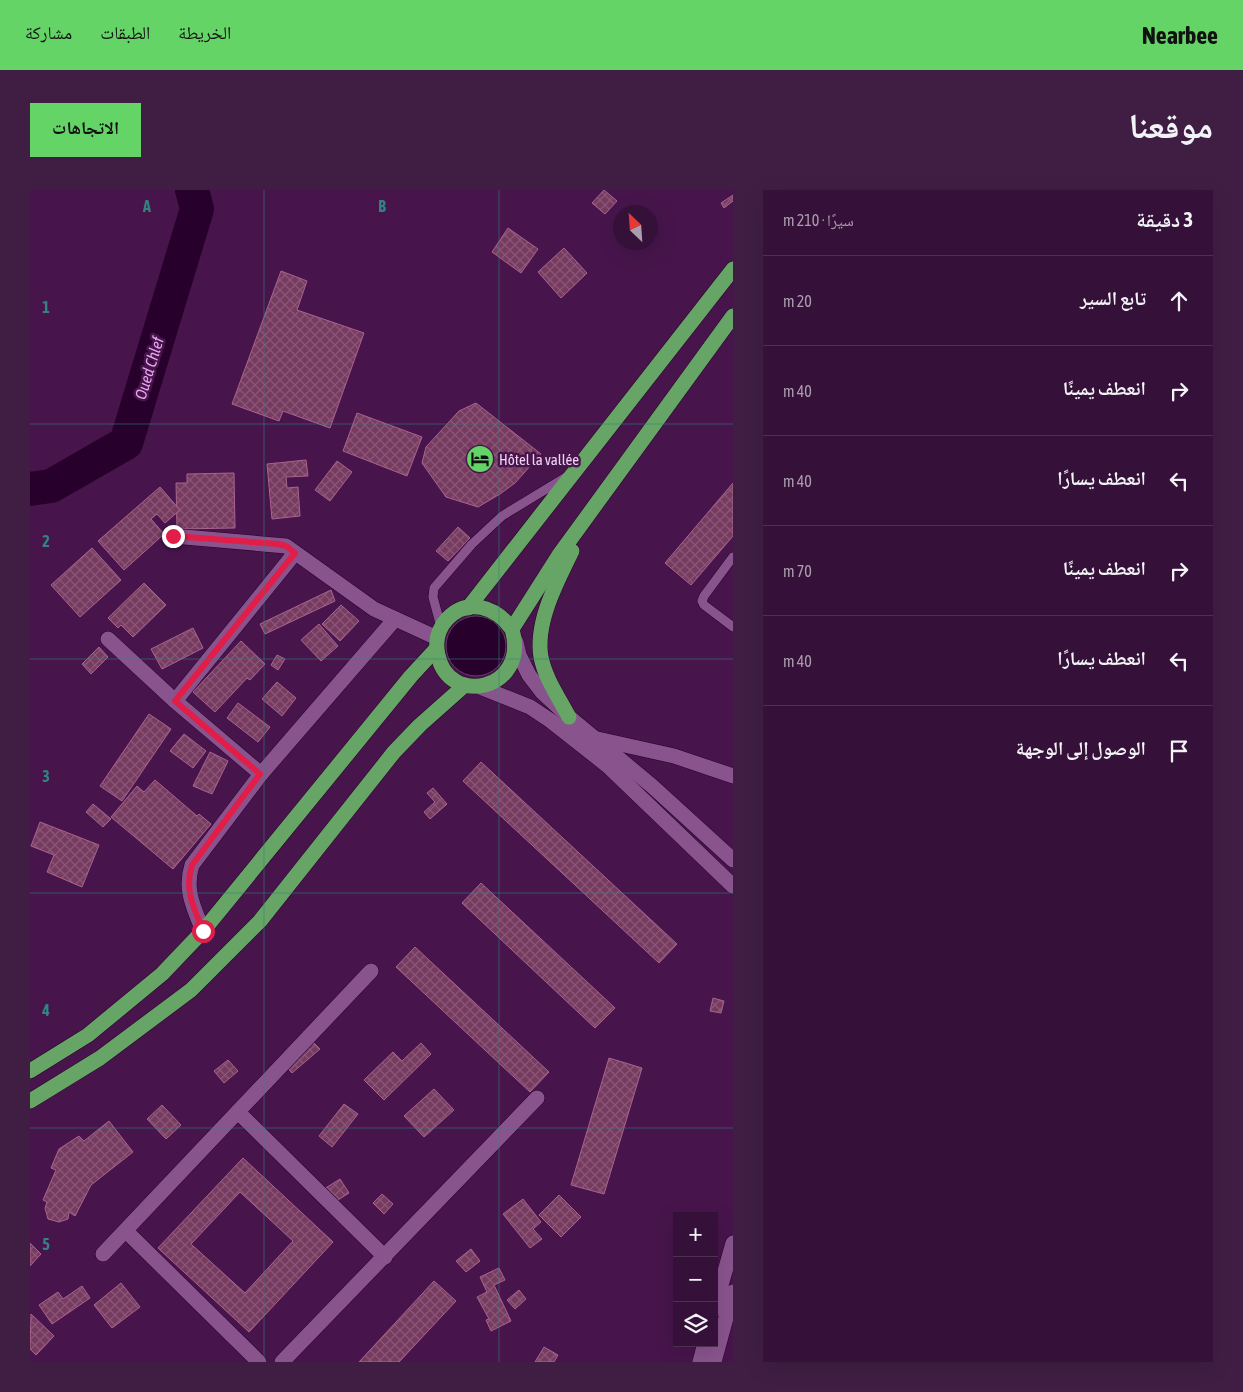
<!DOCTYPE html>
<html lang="ar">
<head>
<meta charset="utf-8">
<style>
	body { margin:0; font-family:"Asap Condensed","Noto Naskh Arabic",sans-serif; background:#401e44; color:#f1f3f6; direction:rtl }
	.controls { position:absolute; right:15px; bottom:15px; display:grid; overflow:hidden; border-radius:0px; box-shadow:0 5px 20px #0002 }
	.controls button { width:45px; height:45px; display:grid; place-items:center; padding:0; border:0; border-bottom:1px solid #4f3053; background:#351039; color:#f1f3f6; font:25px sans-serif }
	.compass { position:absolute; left:583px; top:15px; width:45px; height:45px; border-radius:50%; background:#351039; box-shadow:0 5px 20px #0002; rotate:335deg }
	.stop { position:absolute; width:15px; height:15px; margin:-11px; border:4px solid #e11d48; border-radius:50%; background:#fff }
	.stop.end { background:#e11d48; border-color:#fff; box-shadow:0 1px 5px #0008 }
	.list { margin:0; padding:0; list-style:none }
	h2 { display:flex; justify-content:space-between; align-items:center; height:65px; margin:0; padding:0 20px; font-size:21px }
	h2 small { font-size:16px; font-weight:400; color:#aa9dae }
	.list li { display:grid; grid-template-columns:32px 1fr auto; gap:15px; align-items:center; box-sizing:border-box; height:90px; padding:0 20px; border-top:1px solid #4f3053 }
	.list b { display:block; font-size:19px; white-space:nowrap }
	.list em { font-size:16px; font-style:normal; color:#aa9dae }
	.icon { flex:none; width:28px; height:28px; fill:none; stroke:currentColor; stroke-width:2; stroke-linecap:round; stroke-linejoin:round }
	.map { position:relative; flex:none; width:703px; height:1172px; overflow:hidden; direction:ltr; border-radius:0px }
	header { display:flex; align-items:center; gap:30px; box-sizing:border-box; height:70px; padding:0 25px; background:#65d467; color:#111 }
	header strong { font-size:24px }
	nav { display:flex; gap:28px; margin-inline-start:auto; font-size:18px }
	.intro { display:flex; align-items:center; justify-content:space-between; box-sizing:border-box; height:120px; padding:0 30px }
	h1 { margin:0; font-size:35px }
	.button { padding:12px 22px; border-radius:0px; background:#65d467; color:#111; font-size:18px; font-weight:700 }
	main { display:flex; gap:30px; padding:0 30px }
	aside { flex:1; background:#351039; border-radius:0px; box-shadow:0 5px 20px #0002 }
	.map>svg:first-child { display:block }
</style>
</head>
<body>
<header>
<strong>Nearbee</strong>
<nav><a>الخريطة</a><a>الطبقات</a><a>مشاركة</a></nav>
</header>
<div class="intro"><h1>موقعنا</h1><a class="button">الاتجاهات</a></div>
<main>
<aside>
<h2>3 دقيقة<small>سيرًا · 210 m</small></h2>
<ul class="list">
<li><svg class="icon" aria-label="ahead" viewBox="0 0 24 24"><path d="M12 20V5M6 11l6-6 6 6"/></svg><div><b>تابع السير</b></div><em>20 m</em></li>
<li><svg class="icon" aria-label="right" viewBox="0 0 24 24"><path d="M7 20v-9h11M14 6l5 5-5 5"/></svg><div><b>انعطف يمينًا</b></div><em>40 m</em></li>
<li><svg class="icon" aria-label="left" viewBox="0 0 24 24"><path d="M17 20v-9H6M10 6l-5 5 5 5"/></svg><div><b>انعطف يسارًا</b></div><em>40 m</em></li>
<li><svg class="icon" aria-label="right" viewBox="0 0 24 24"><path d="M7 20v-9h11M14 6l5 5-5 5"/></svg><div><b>انعطف يمينًا</b></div><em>70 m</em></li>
<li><svg class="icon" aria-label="left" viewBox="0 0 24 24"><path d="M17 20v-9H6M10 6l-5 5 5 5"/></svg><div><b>انعطف يسارًا</b></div><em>40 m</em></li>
<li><svg class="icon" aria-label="arrive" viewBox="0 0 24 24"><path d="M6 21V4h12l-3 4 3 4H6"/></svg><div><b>الوصول إلى الوجهة</b></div></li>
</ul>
</aside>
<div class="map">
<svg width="703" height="1172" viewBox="0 0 703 1172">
	<defs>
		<pattern id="building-cross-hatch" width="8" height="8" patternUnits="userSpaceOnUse" patternTransform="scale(1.25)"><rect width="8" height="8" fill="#763b5f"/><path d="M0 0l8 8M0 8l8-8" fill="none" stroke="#8a5677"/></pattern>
	</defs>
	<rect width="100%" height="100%" fill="#47154c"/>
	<!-- water -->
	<circle fill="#27002b" stroke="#644067" cx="446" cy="456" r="30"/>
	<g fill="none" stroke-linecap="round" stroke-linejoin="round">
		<!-- river -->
		<polyline stroke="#27002b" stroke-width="34" points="0,299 21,296 96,253 167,19 162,0"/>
	</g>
	<!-- building -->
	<g fill="url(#building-cross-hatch)" stroke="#aa638e" fill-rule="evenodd">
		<polygon points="574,0 587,11 575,24 562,13"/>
		<polygon points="703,5 703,11 694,18 691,13"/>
		<polygon points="478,38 508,59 491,83 462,62"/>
		<polygon points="534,58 557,83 531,108 508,82"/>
		<polygon points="251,81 277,91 267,120 334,143 300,238 253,221 249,231 202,214"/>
		<polygon points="446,213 511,264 485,293 470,304 448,317 416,307 392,273 396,257 429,221"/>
		<polygon points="327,223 392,247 377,286 313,261"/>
		<polygon points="276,270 278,286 256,287 257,298 268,297 270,326 242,329 237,274"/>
		<polygon points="307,271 322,282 300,311 285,300"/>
		<polygon points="204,283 205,338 147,339 146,293 157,293 157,284"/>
		<polygon points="703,293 703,346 661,395 635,373"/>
		<polygon points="130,297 150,320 135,333 127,324 121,329 134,344 94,380 68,351"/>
		<polygon points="428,337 440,348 418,371 406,361"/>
		<polygon points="62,358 91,390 50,427 21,395"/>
		<polygon points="114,393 136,415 103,447 91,435 88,438 78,428"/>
		<polygon points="301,400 305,411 235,444 230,434"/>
		<polygon points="311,415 329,431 310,451 292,434"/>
		<polygon points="289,434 308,456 291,471 271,450"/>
		<polygon points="163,438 173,458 132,479 121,459"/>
		<polygon points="211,451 235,474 220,490 217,488 185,522 163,502"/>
		<polygon points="69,457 78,467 61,484 52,474"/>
		<polygon points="247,465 255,469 248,480 241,475"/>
		<polygon points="247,492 266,508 252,526 232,509"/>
		<polygon points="208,513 240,537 228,552 197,528"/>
		<polygon points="119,524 141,539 92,611 70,596"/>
		<polygon points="154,544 176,561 163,578 140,561"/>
		<polygon points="180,562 198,571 182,604 163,596"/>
		<polygon points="451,572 647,754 629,773 433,591"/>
		<polygon points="125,590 167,626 169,624 181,634 143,679 81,627 107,596 114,602"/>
		<polygon points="403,598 417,614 400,629 394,622 405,612 397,603"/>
		<polygon points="63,614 81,629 73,637 56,622"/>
		<polygon points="10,632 69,655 52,697 17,682 24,665 1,656"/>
		<polygon points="451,693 585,818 565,838 432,713"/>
		<polygon points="385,757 519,882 500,902 366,777"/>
		<polygon points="683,808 694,811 691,823 680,821"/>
		<polygon points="282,851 290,859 262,883 255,875"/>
		<polygon points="391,853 401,864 354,910 334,890 363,862 372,871"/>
		<polygon points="579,868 612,878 574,1004 541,995"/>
		<polygon points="198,870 208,881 194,893 184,881"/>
		<polygon points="404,899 424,920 394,947 374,926"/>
		<polygon points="314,914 328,924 302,957 289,946"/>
		<polygon points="132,915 151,935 136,949 117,929"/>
		<polygon points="79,931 103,962 61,995 45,1026 39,1022 38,1029 29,1032 18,1029 15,1018 17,1012 13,1010 26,980 21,978 29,959 49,946 54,951"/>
		<path d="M 213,968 L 303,1052 L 219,1142 L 128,1058 ZM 210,1002 L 263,1051 L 215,1103 L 161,1054 Z"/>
		<polygon points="310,989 319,1003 303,1013 294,999"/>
		<polygon points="352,1004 363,1014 354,1024 343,1013"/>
		<polygon points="529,1005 551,1027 531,1047 509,1025"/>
		<polygon points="493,1009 511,1032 503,1039 512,1049 500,1058 473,1024"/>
		<polygon points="0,1053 11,1064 0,1076"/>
		<polygon points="441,1059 450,1071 436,1082 426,1071"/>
		<polygon points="469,1078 475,1090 464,1095 481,1131 461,1141 456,1130 459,1129 447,1107 457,1102 450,1087"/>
		<polygon points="404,1091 426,1111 369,1172 329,1172"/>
		<polygon points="91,1093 110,1117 82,1138 64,1115"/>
		<polygon points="52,1096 60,1108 22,1134 9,1115 28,1102 33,1109"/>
		<polygon points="489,1100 496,1109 485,1119 477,1110"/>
		<polygon points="1,1124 24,1146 6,1165 0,1159"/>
		<polygon points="514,1157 528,1165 524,1172 505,1172"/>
	</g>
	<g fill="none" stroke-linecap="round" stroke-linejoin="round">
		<!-- lane casing -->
		<g stroke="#28032b" stroke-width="10">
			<g id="lane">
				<polyline points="703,367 674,406 672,411 674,415 703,437"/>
				<polyline points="411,437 403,407 404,398 442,354 472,326 536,287"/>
			</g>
		</g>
		<!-- street casing -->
		<g stroke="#28032b" stroke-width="16">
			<g id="street">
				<polyline points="143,346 256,356 344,419 407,448"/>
				<polyline points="78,449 145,511 231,584"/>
				<polyline points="145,511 265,363"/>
				<polyline points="563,548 644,566 703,586"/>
				<path d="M 173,741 C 164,718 154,700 162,675 L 231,584 L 365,429"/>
				<polyline points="208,922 355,1067"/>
				<polyline points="96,1041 229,1172"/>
				<polyline points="73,1064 341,781"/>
				<polyline points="252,1172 507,908"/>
			</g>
		</g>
		<!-- secondary casing -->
		<g stroke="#28032b" stroke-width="16">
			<g id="secondary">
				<polyline points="486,452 489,465 499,485 512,502 539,527 622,596 703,670"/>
				<polyline points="450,497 500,517 521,531 578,576 703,696"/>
				<polyline points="684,1120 703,1053"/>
				<polyline points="670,1172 675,1153"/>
				<polyline points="684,1172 703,1102"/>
			</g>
		</g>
		<!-- highway casing -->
		<g stroke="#28032b" stroke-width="16">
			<g id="highway">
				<polyline points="438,418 703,79"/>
				<path d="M 482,439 C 466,417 438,407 417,429 C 408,439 405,452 408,465 C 418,517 500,501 482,439 L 529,365 L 703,126"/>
				<path d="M 539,527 C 529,508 515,488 511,467 C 505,432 527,392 542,361"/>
				<polyline points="0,881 58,845 132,784 173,741 381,486 406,459"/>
				<polyline points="0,911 70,868 161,800 230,731 364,562 390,535 435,495"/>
			</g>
		</g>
		<!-- lane -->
		<use href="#lane" stroke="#89548e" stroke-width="9"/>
		<!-- street -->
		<use href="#street" stroke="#89548e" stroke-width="15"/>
		<!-- secondary -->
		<use href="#secondary" stroke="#89548e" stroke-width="15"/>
		<!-- highway -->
		<use href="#highway" stroke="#66a565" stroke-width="15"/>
	</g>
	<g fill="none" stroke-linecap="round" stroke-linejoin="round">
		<!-- route -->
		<path stroke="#e11d48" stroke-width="6" d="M 143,346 L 248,354 L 256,356 L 265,363 L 145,511 L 230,584 L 162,675 C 154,700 164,718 173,741"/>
	</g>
	<!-- grid -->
	<path fill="none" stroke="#318482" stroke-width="1" stroke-opacity="0.55" d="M 234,0 L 234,1172M 469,0 L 469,1172M 0,234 L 703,234M 0,469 L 703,469M 0,703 L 703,703M 0,938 L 703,938"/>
	<!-- icons -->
	<defs>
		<g id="hotel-disc" transform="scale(1.4375)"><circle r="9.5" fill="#65d467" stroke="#47154c"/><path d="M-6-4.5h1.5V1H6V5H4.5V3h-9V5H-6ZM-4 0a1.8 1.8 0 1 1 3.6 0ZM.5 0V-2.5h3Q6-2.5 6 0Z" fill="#111"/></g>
	</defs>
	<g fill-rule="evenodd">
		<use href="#hotel-disc" x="450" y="269"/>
	</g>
	<g text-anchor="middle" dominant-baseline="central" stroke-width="5" stroke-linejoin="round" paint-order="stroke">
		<!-- poi labels -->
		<g font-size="15" fill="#f1d4f4" stroke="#47154c" text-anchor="start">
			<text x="469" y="269">Hôtel la vallée</text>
		</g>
		<!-- water labels -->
		<g font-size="16" font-style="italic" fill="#eba6f1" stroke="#47154c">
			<text transform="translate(119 178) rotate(-73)">Oued Chlef</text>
		</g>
	</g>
	<g font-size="16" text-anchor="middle" font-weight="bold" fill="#318482" stroke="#47154c" stroke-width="5" stroke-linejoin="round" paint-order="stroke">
		<text x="117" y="22">A</text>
		<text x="352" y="22">B</text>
		<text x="16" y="123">1</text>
		<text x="16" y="357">2</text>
		<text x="16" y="592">3</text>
		<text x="16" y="826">4</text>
		<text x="16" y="1060">5</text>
	</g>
</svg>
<div class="controls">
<button>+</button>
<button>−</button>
<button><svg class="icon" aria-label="layers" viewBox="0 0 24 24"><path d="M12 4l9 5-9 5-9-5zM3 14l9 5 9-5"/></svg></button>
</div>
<svg class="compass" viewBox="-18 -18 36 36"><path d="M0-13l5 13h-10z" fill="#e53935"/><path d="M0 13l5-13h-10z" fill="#aa9dae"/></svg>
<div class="stop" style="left:173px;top:741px"></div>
<div class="stop end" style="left:143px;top:346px"></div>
</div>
</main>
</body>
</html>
